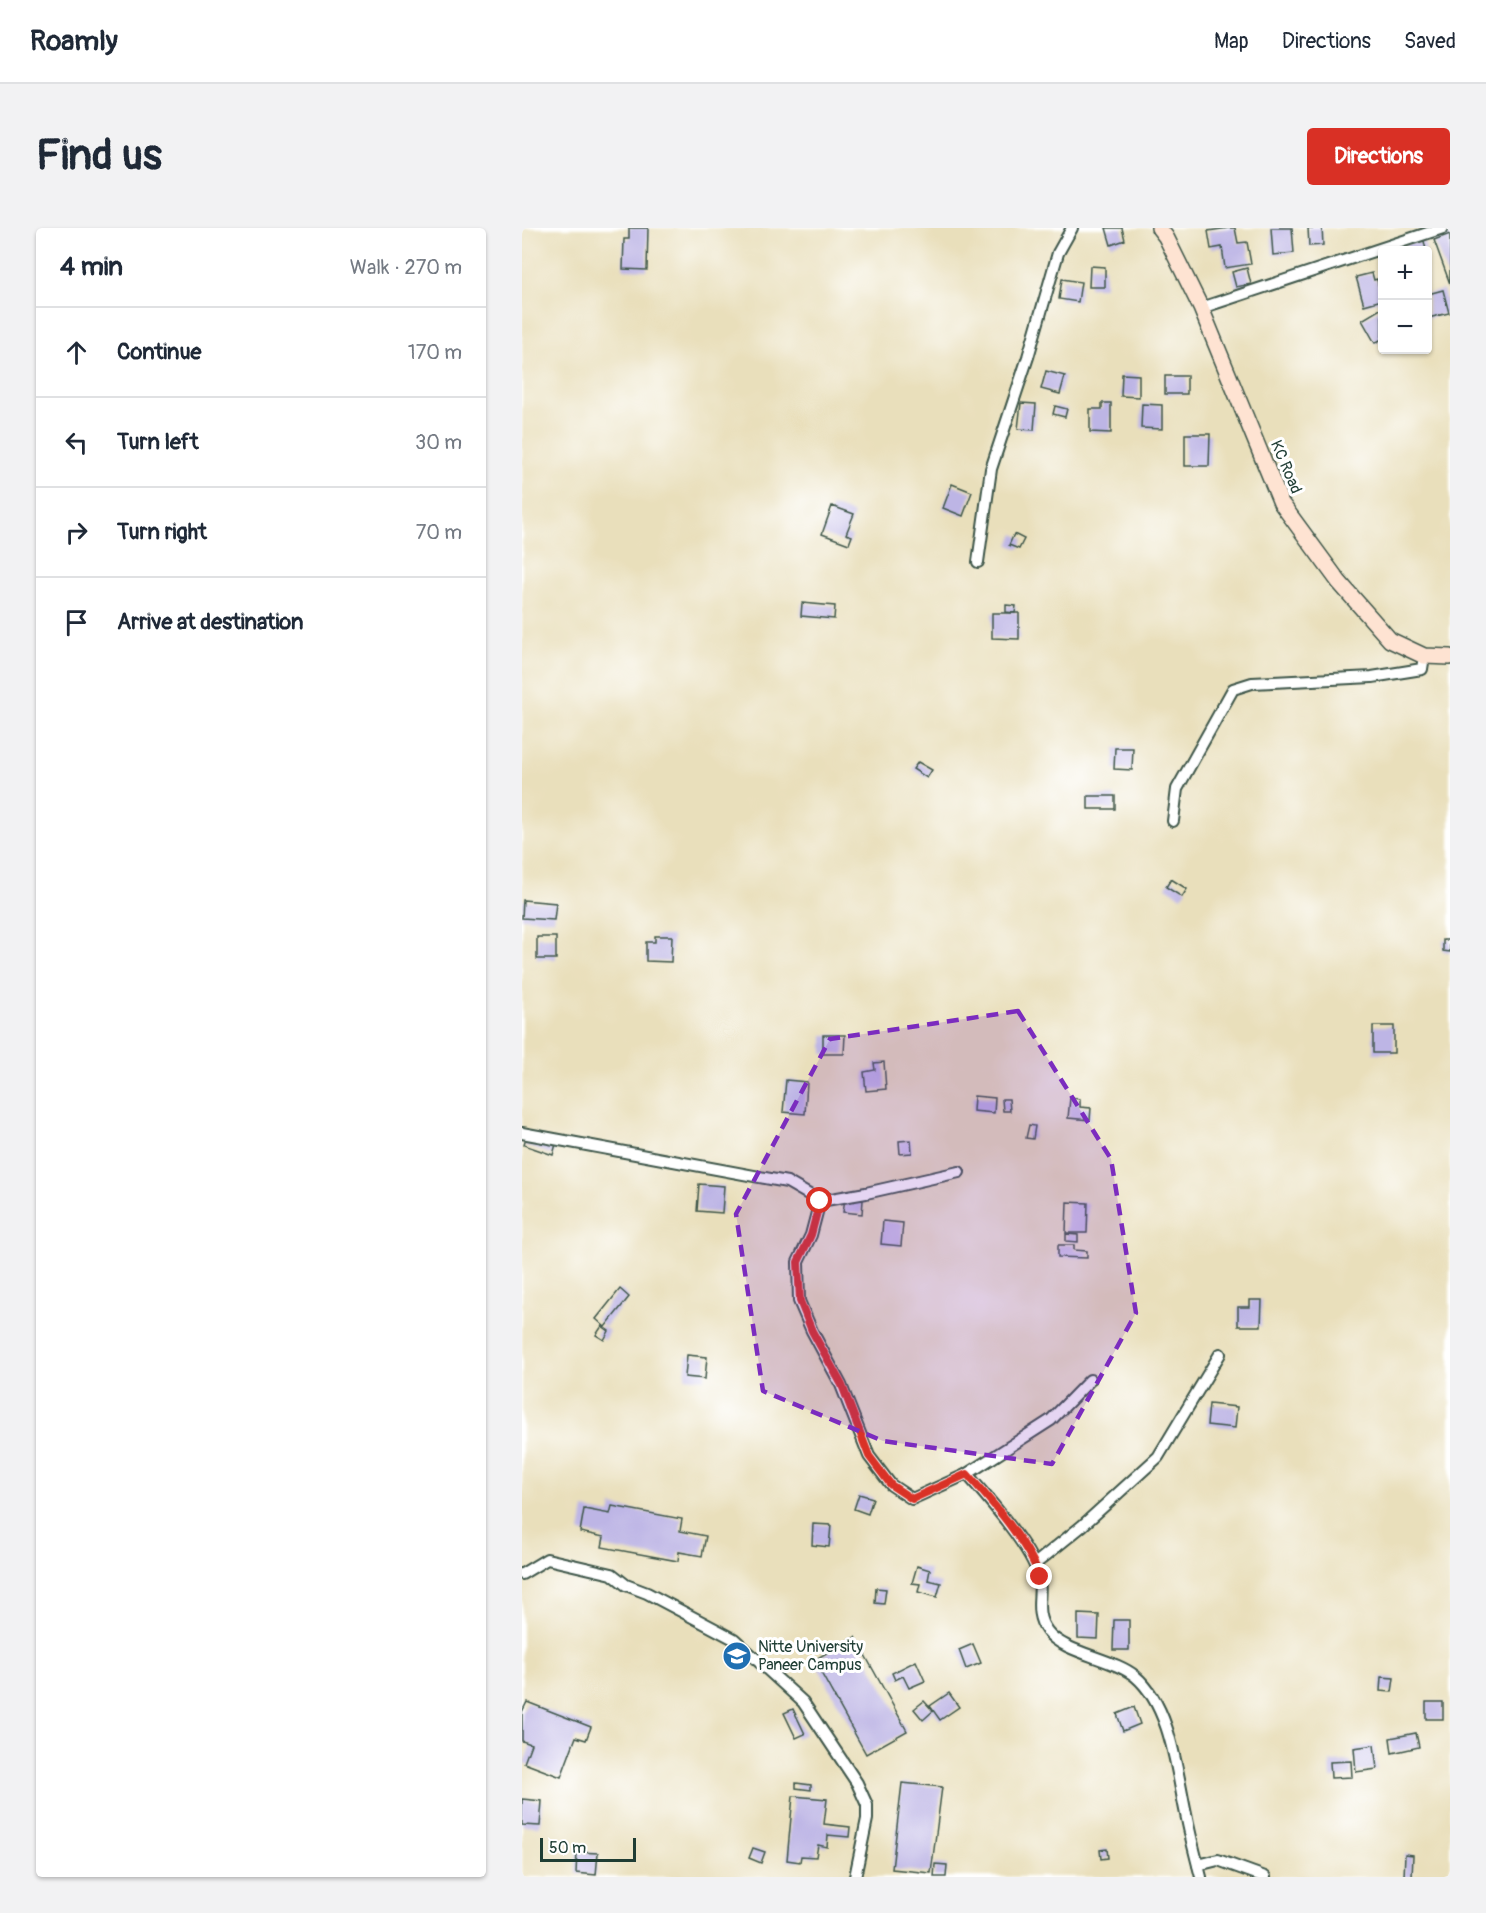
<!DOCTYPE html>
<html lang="en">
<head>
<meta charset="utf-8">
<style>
	body { margin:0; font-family:Pangolin,sans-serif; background:#f2f2f3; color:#1f2937 }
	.controls { position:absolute; right:18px; top:18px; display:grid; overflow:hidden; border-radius:6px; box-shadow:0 2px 4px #0004 }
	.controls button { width:54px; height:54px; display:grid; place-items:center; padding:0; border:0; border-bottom:2px solid #e0e1e3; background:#fff; color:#1f2937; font:30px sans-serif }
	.scale { position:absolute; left:18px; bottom:15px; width:96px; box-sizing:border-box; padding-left:6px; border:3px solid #1f3d34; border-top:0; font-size:16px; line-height:21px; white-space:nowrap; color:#1f3d34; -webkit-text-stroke:4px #fff; paint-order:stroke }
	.stop { position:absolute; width:18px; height:18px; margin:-14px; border:4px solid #d93025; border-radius:50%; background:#fff }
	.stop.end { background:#d93025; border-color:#fff; box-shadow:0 2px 6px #0008 }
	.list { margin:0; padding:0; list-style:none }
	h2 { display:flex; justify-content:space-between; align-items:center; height:78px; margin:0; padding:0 24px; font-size:26px }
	h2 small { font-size:20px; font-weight:400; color:#747a83 }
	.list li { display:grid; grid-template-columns:39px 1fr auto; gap:18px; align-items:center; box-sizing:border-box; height:90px; padding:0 24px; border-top:2px solid #e0e1e3 }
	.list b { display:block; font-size:22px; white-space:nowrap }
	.list em { font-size:20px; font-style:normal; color:#747a83 }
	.icon { flex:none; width:33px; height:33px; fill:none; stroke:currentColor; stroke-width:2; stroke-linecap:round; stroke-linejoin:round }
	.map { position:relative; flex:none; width:928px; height:1649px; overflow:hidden; border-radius:6px }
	header { display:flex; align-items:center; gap:36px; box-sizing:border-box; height:84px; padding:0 30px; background:#fff; border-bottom:2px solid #e0e1e3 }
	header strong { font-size:28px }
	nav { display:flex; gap:33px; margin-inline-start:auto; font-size:21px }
	.intro { display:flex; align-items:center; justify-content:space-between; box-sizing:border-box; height:144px; padding:0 36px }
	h1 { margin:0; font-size:42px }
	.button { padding:15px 27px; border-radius:6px; background:#d93025; color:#fff; font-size:21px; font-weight:700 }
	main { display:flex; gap:36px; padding:0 36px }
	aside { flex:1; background:#fff; border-radius:6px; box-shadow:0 2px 4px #0004 }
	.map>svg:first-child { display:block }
</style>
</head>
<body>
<header>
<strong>Roamly</strong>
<nav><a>Map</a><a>Directions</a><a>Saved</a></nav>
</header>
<div class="intro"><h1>Find us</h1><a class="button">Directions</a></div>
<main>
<aside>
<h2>4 min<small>Walk · 270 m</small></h2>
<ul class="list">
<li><svg class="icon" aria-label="ahead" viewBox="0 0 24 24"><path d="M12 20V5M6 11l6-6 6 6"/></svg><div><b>Continue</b></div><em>170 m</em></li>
<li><svg class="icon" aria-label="left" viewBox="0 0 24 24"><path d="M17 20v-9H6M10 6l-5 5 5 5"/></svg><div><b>Turn left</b></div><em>30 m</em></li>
<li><svg class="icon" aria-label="right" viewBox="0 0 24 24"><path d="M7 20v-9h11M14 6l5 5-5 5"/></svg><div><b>Turn right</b></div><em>70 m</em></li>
<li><svg class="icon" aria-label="arrive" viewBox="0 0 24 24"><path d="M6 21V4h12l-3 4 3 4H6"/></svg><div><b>Arrive at destination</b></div></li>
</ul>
</aside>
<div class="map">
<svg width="928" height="1649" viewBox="0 0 928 1649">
	<rect width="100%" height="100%" fill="#fff"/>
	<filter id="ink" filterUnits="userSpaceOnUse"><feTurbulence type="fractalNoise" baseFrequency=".0167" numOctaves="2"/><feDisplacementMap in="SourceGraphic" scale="12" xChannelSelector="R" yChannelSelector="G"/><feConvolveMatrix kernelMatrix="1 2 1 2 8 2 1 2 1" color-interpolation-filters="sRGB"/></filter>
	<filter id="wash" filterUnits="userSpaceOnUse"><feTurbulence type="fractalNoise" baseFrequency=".008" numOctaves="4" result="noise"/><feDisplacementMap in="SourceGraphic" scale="24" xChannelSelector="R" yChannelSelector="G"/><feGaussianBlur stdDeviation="1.35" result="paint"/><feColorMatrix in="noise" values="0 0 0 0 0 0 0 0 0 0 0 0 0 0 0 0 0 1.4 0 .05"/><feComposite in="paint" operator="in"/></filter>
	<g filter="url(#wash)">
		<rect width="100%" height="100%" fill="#e9dfbb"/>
		<g id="blocks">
			<!-- building -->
			<g fill="#bdb5e5">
				<polygon points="107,0 126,0 125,42 101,41 102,11 107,11"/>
				<polygon points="584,0 600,0 603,12 589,17"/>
				<polygon points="707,0 713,0 716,15 725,14 729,36 703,40 700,19 689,21 686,3"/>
				<polygon points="749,0 770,0 772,25 751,27"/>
				<polygon points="786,0 800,0 801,17 787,18"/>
				<polygon points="928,6 928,56 912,12"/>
				<polygon points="902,13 904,22 876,22 876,19 885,18 884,16"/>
				<polygon points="568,38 583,39 583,59 567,59"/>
				<polygon points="725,40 729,56 714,59 710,44"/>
				<polygon points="850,45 852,52 855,51 860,72 842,77 834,49"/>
				<polygon points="540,51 559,54 556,74 537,71"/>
				<polygon points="921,62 927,85 906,90 906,66"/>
				<polygon points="860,80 860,111 853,115 840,92"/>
				<polygon points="524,143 543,148 538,166 519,161"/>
				<polygon points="600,146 617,147 617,169 599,168"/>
				<rect x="643" y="148" width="22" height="18"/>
				<polygon points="499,175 514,176 512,202 496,201"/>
				<polygon points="580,175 589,175 589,205 568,204 568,181 580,181"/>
				<polygon points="620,176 640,177 640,201 619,200"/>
				<polygon points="533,178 545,181 543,189 531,186"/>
				<polygon points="663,206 688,206 687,238 663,238"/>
				<polygon points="430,256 450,264 441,288 421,280"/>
				<polygon points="310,278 332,286 324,306 330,308 327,316 300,306"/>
				<polygon points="492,306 502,311 497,321 487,317"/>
				<polygon points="280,375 313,378 312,391 279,388"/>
				<polygon points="484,377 494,378 493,385 484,384"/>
				<polygon points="470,385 497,385 497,411 470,410"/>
				<polygon points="593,520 611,520 610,542 592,541"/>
				<polygon points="396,534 410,542 405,550 391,541"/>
				<rect x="566" y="568" width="27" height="13"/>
				<polygon points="649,651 665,661 660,669 644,659"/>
				<polygon points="1,672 34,675 32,692 0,690"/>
				<polygon points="133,708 150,708 149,734 124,733 124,714 133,714"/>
				<rect x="15" y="709" width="19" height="22"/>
				<polygon points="921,712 928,712 928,724 921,723"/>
				<rect x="851" y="798" width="21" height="27"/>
				<polygon points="301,807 323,807 322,826 301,826"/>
				<polygon points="362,834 364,861 344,863 342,844 353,842 352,835"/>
				<polygon points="264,852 285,854 283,886 261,884"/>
				<polygon points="452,868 473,870 472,885 451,883"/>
				<polygon points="548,870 558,871 558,879 569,880 568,892 546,890"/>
				<polygon points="480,871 487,871 488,883 481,883"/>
				<polygon points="507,897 513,898 511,911 504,910"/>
				<polygon points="5,907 34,916 31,927 2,917"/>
				<polygon points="389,912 390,925 378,926 377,913"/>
				<polygon points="177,956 202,958 200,985 175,983"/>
				<polygon points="323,971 341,972 340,986 321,984"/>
				<polygon points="545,974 566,975 565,1005 544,1005"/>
				<polygon points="361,993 381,995 379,1018 359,1016"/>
				<polygon points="544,1006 556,1007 556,1014 544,1013"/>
				<polygon points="536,1017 552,1017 552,1022 565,1023 565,1030 536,1029"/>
				<polygon points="98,1061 107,1069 83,1099 74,1091"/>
				<polygon points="728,1072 740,1072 739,1098 716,1098 716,1079 728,1079"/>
				<polygon points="80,1098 87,1103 82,1112 74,1107"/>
				<polygon points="165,1127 185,1129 183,1151 163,1149"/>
				<polygon points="687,1176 715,1179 713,1200 685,1197"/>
				<polygon points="337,1266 351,1270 346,1286 332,1281"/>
				<polygon points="90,1278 160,1291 158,1303 184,1308 180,1328 157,1324 156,1333 80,1319 82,1309 58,1304 62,1281 88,1286"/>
				<polygon points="291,1296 309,1297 307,1319 290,1317"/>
				<polygon points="395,1338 408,1342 406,1352 419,1355 415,1369 396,1364 398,1356 390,1355"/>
				<polygon points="354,1360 364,1361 362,1376 353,1375"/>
				<polygon points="556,1386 577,1387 576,1411 556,1410"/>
				<polygon points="592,1392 607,1392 607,1422 591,1422"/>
				<polygon points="333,1409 385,1503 344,1526 292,1432"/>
				<polygon points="451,1416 459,1435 444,1441 437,1422"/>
				<polygon points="394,1433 403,1453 387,1460 381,1448 373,1452 370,1445"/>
				<polygon points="859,1449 872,1450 870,1464 858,1463"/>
				<polygon points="427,1465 437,1479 418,1492 408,1478"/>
				<polygon points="402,1473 411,1483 401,1492 392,1481"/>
				<polygon points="5,1474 69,1499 64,1512 54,1509 39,1549 2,1535 9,1516 0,1513 0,1484"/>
				<rect x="904" y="1474" width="17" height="17"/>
				<polygon points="612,1479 618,1496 601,1503 595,1486"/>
				<polygon points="271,1481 283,1506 274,1510 262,1485"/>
				<polygon points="894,1505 897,1519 870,1525 868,1510"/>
				<polygon points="852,1517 855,1541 834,1544 832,1520"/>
				<polygon points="829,1533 830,1549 809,1550 808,1534"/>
				<polygon points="274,1555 289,1557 289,1562 274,1560"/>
				<polygon points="380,1555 420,1559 409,1645 370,1641"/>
				<polygon points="271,1568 305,1571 302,1596 328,1599 327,1609 306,1607 305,1619 296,1617 294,1629 279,1628 278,1634 265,1632"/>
				<polygon points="0,1571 20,1573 18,1598 0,1597"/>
				<polygon points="231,1620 243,1624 239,1635 227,1630"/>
				<polygon points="585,1621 586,1630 579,1631 578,1622"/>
				<polygon points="55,1624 76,1625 74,1647 54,1645"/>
				<polygon points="883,1626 891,1627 890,1649 882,1649"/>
				<polygon points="413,1636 425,1637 424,1649 412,1649"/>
			</g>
		</g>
	</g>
	<g filter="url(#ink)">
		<use href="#blocks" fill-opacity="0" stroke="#3d5548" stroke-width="1.5"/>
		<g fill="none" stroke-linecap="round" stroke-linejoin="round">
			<!-- minor casing -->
			<g stroke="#3d5548" stroke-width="14">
				<g id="minor">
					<polyline points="679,80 921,0"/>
					<polyline points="456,334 469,241 506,129 536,25 550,0"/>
					<polyline points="651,593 655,561 711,461 730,455 850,449 900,441 902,428"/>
					<polyline points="0,905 265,954 298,973 344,965 437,944"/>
					<path d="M 298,973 L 289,1007 L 276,1034 L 277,1073 L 290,1103 L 319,1157 L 347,1228 L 369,1257 L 390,1271 L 445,1246 C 465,1269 508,1318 516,1346 C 522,1364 510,1383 525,1403 C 541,1425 591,1430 613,1448 C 650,1479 655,1548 665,1591 C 669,1611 674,1630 679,1649"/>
					<polyline points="445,1246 529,1192 568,1152"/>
					<polyline points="513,1336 560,1298 636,1229 698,1126"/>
					<polyline points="0,1346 25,1331 90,1346 104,1357 125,1365 212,1411 281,1474 335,1555 345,1577 345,1591 333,1649"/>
					<polyline points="676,1637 696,1632 743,1649"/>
				</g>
			</g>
			<!-- secondary casing -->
			<g stroke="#3d5548" stroke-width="18">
				<polyline id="secondary" points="637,0 644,9 679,80 759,275 817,354 868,412 902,428 928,429"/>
			</g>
			<!-- minor -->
			<use href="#minor" stroke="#fff" stroke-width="10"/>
			<!-- secondary -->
			<use href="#secondary" stroke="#fee3d2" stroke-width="15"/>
		</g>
	</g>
	<g fill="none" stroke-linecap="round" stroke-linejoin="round" filter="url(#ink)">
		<!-- route -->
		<path stroke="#d93025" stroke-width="8" d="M 298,973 L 289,1007 L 276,1034 L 278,1073 L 290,1103 L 320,1157 L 347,1228 L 369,1257 L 390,1271 L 445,1246 C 471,1275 504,1312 518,1349"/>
	</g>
	<!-- marked area -->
	<path fill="#7b2cbf" fill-opacity="0.2" stroke="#7b2cbf" stroke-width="4.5" stroke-dasharray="12 8" stroke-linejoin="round" d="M 496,783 L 589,931 L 614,1085 L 530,1236 L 361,1213 L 241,1163 L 214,986 L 308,811 Z"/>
	<!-- icons -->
	<defs>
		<g id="university-disc" transform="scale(1.5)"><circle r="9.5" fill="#1f6fb2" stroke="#fff"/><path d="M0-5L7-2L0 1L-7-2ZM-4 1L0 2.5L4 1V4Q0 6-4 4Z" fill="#fff"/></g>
	</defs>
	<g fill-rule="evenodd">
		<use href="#university-disc" x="215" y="1428"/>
	</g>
	<g text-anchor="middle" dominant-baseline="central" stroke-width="6" stroke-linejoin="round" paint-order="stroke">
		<!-- street labels -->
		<g font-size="16" fill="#1f3d34" stroke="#fff">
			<text transform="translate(764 239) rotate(67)">KC Road</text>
		</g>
		<!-- poi labels -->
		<g font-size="16" fill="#1f3d34" stroke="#fff" text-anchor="start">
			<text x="236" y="1419">Nitte University<tspan x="236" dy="18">Paneer Campus</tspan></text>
		</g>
	</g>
</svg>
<div class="controls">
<button>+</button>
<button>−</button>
</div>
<div class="scale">50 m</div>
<div class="stop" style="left:298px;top:973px"></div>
<div class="stop end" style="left:518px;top:1349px"></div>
</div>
</main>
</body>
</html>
